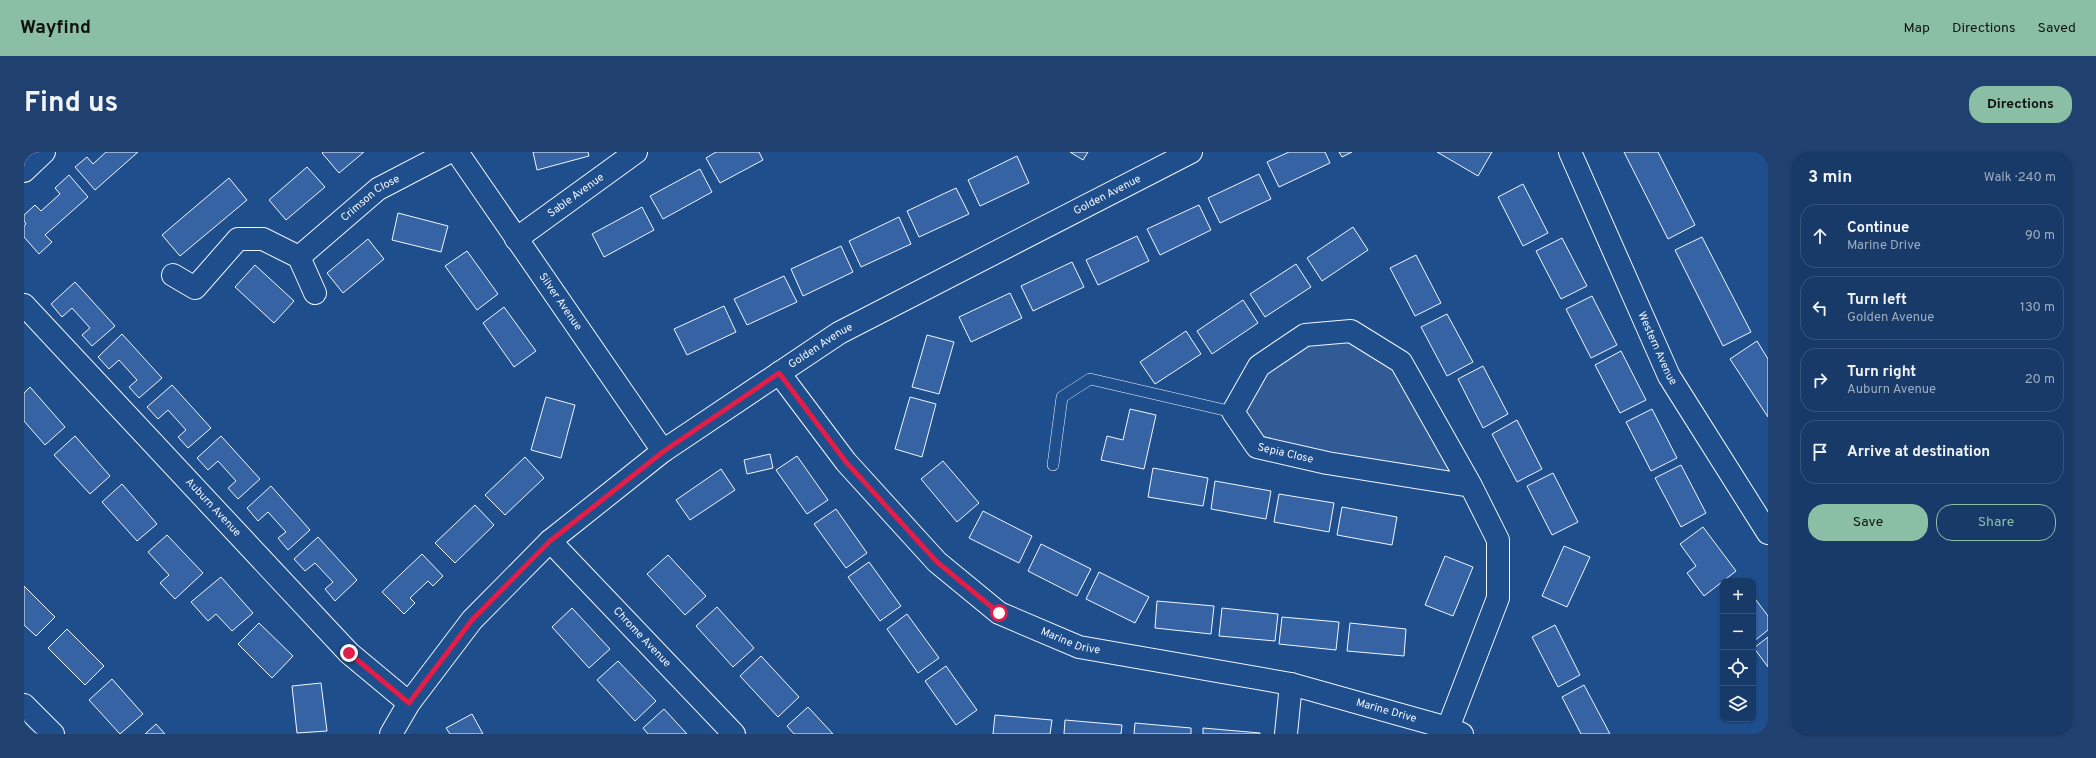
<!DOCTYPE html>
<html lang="en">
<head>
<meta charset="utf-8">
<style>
	body { margin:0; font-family:Overpass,sans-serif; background:#20416f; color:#f1f3f6 }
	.controls { position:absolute; right:12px; bottom:12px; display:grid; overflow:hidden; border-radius:8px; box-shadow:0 1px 3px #0004 }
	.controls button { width:36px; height:36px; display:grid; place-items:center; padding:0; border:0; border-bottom:1px solid #36547d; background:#173a69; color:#f1f3f6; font:20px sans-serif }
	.stop { position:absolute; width:12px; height:12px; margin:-9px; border:3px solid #e11d48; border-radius:50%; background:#fff }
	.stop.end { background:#e11d48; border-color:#fff; box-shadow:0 1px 4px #0008 }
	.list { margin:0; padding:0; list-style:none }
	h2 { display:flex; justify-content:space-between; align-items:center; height:52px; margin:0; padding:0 16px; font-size:17px }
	h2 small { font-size:13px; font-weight:400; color:#9eadc0 }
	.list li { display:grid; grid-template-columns:26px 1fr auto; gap:12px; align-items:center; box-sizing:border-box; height:64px; margin:0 8px 8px; padding:0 8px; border:1px solid #36547d; border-radius:16px }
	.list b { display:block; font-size:15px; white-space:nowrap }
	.list p { margin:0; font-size:13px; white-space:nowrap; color:#9eadc0 }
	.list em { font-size:13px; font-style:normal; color:#9eadc0 }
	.actions { display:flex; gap:8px; padding:12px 16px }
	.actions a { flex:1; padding:9px 0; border:1px solid #8abfa5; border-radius:16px; text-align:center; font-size:14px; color:#8abfa5 }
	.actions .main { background:#8abfa5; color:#111 }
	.icon { flex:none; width:22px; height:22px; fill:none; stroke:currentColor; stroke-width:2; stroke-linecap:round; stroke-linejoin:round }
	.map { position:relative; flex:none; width:1744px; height:582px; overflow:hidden; border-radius:16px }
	header { display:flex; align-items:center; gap:24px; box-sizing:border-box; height:56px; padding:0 20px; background:#8abfa5; color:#111 }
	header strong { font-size:19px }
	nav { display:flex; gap:22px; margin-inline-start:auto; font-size:14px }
	.intro { display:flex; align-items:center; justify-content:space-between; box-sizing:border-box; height:96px; padding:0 24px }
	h1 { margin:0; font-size:28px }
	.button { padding:10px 18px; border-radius:16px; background:#8abfa5; color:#111; font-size:14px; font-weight:700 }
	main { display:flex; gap:24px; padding:0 24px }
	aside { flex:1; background:#173a69; border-radius:16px; box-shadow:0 1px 3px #0004 }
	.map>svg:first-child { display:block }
</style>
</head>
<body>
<header>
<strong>Wayfind</strong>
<nav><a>Map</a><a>Directions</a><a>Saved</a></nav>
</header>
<div class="intro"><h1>Find us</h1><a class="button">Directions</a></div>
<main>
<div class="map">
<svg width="1744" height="582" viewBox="0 0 1744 582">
	<rect width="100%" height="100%" fill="#1f4e8c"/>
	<!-- green -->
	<polygon fill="#305b95" stroke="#a8bbd7" points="1325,186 1374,213 1440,328 1235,289 1214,260 1238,218 1281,189"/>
	<!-- building -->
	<g fill="#3563a3" stroke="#f2f6ff">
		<polygon points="82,0 114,0 71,38 51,15 63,5 69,12"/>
		<polygon points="299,0 340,0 315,21 298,1"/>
		<polygon points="509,0 564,0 565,4 513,18"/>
		<polygon points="692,0 735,0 739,8 696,31 682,6"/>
		<polygon points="1046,0 1064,0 1059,8"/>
		<polygon points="1265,0 1301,0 1306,11 1255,35 1243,10"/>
		<polygon points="1315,0 1328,0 1318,5"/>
		<polygon points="1413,0 1468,0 1454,24"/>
		<polygon points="1600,0 1634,0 1671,73 1644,87"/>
		<polygon points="993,4 1005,31 956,54 944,28"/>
		<polygon points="283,15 301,35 262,68 245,48"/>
		<polygon points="676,17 688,40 639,67 626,44"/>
		<polygon points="1235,22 1247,47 1196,71 1184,46"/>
		<polygon points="45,23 64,45 21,83 28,90 15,102 0,85 0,74 2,72 0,69 0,63 11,53 17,59 36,42 31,36"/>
		<polygon points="205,26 223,48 156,104 138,83"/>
		<polygon points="1499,32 1524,81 1499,94 1474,45"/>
		<polygon points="932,36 945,62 895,85 883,59"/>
		<polygon points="1175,53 1187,78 1136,103 1123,77"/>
		<polygon points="618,55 630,78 580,105 568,82"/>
		<polygon points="374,61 424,74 417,100 368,88"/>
		<polygon points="875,65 887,92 837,115 825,89"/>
		<polygon points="1329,75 1344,98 1298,129 1283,106"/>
		<polygon points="1113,84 1125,109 1074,133 1062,108"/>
		<polygon points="1678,85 1727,180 1699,194 1651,98"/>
		<polygon points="1538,86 1563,134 1537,147 1512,99"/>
		<polygon points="344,87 360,107 319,141 303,121"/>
		<polygon points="817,94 829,120 779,144 767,117"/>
		<polygon points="443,99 474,142 453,158 421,114"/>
		<polygon points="1392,103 1417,151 1391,164 1366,116"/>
		<polygon points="1048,110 1060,135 1009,159 997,134"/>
		<polygon points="1272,112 1287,135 1241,165 1226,142"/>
		<polygon points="231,113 270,149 250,171 211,135"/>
		<polygon points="760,124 773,150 723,173 710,147"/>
		<polygon points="51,130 91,174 68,194 58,183 66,176 48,156 38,165 27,152"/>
		<polygon points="986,141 998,166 947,190 935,165"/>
		<polygon points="1568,144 1593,193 1567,206 1542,157"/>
		<polygon points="1219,148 1234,171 1188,202 1173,179"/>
		<polygon points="700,154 712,180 663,203 650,177"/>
		<polygon points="480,155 512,199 490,215 459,171"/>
		<polygon points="1423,162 1449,210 1423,224 1397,175"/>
		<polygon points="1162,179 1177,202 1131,232 1116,210"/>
		<polygon points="98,182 138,226 115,246 105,235 113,228 95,208 85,217 74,205"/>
		<polygon points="903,183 930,190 915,242 888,235"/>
		<polygon points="1733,189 1744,207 1744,265 1706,207"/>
		<polygon points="1597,199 1622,248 1596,261 1571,213"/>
		<polygon points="1459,214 1484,262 1459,276 1434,227"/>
		<polygon points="148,233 187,276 164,296 154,285 162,278 144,258 134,267 123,255"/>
		<polygon points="6,235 41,275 21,293 0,269 0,241"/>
		<polygon points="522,245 551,253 537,306 507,298"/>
		<polygon points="886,245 912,252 898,305 871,297"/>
		<polygon points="1106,257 1132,263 1120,317 1077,308 1083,284 1099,288"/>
		<polygon points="1628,257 1653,306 1627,319 1602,270"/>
		<polygon points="1493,268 1518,317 1493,330 1468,282"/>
		<polygon points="51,284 86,324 66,342 30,303"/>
		<polygon points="197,284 236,327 214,347 204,336 212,329 194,309 184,318 173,306"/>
		<polygon points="746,302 749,316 723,322 720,308"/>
		<polygon points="773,304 804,348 783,362 752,318"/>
		<polygon points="501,305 520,326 481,363 461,343"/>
		<polygon points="919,309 955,351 933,370 897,327"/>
		<polygon points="1657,313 1682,361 1657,375 1631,326"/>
		<polygon points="1129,316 1184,326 1179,354 1124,345"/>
		<polygon points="697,317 711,338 666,368 652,348"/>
		<polygon points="1529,321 1554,370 1528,383 1503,334"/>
		<polygon points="1191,329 1247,339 1242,367 1187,357"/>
		<polygon points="98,332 133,372 113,389 78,350"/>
		<polygon points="247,334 286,378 264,398 254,386 262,380 244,360 234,369 223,356"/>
		<polygon points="1255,342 1310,351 1305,380 1250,370"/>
		<polygon points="451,353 470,373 431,411 411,391"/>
		<polygon points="1318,355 1373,365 1368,393 1313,383"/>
		<polygon points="812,357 843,401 822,416 790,372"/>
		<polygon points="959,359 1008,384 995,411 945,386"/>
		<polygon points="1679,375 1712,419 1680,444 1663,421 1672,414 1656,392"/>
		<polygon points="143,383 179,421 151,447 136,431 145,423 124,400"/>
		<polygon points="294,385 333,428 311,449 301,437 309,430 291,411 281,419 270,407"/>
		<polygon points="1017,392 1067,417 1053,444 1004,419"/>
		<polygon points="1540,394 1566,405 1543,455 1518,444"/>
		<polygon points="398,402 419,424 409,434 404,429 386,446 391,451 380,462 358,440"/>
		<polygon points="644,403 682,444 661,463 623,422"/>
		<polygon points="1421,404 1449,415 1429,464 1401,453"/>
		<polygon points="845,410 877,454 856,469 824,425"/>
		<polygon points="1075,420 1125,445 1111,471 1062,447"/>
		<polygon points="197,425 229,461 208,479 192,462 184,469 167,450"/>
		<polygon points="0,434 31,465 12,484 0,473"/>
		<polygon points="1729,444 1744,464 1744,478 1729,490"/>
		<polygon points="1133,449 1190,454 1187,482 1131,476"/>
		<polygon points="693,455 730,496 709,515 672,474"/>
		<polygon points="548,456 586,497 565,516 528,475"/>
		<polygon points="1198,456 1254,462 1251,489 1195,484"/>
		<polygon points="883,462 915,506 894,521 863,477"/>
		<polygon points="1258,465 1315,470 1312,498 1255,492"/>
		<polygon points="235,471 269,504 248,526 214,492"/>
		<polygon points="1326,471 1382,477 1380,504 1323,499"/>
		<polygon points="1531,473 1556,523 1534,535 1508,485"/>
		<polygon points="43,477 80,514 61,533 24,496"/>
		<polygon points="1744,485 1744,515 1730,496"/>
		<polygon points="737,504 775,545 754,565 716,524"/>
		<polygon points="594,509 632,549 611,569 573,528"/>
		<polygon points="922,514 953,558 932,573 901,529"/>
		<polygon points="88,527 119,562 96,582 65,548"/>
		<polygon points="297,531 303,579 273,581 268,534"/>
		<polygon points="1560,533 1586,582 1557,582 1538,545"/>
		<polygon points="784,555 809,582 770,582 763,574"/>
		<polygon points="640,557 663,582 624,582 619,576"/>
		<polygon points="448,562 459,582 426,582 422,576"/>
		<polygon points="971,563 1028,568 1026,582 969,582"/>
		<polygon points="1041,568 1098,573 1097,582 1040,582"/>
		<polygon points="1111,571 1167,576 1167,582 1110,582"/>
		<polygon points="132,572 141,582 121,582"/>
		<polygon points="1179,576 1236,581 1236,582 1179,582"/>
	</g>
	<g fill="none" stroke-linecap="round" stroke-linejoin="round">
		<!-- lane casing -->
		<g stroke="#f2f6ff" stroke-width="12">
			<polyline id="lane" points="1029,313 1038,245 1066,227 1209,260"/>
		</g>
		<!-- street casing -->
		<g stroke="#f2f6ff" stroke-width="24">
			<g id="street">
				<path id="s1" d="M 433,0 L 639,299"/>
				<polyline points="0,19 20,0"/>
				<path id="s2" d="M 492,87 L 612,0"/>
				<polyline points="149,123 171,136 214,87 239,87 275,105"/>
				<path id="s3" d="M 291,141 L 275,105 L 354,37 L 425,0"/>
				<path id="s4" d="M 0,153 L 325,501 L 385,551"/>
				<path id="s5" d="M 755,221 L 822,310 L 913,410 L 975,461 L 1055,495 L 1267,532 L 1424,576 L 1438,582"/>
				<path id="s6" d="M 526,389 L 710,582"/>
				<polyline points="0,553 29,582"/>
				<path id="s7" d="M 1424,576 L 1474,446 L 1474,388 L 1447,334 L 1377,210 L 1327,179 L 1281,183 L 1235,214 L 1209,260 L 1233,295 L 1303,311 L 1447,334"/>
				<polyline points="1262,582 1267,532"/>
			</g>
		</g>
		<!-- secondary casing -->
		<g stroke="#f2f6ff" stroke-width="24">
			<g id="secondary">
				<path id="s8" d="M 1546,0 L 1645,224 L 1744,381"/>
				<path id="s9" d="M 367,582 L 385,551 L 448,468 L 526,389 L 639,299 L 815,181 L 1167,0"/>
			</g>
		</g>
		<!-- lane -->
		<use href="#lane" stroke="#1f4e8c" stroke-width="11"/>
		<!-- street -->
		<use href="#street" stroke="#1f4e8c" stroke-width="22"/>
		<!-- secondary -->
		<use href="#secondary" stroke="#1f4e8c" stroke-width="22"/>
	</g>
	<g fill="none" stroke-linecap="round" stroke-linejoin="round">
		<!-- route -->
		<polyline stroke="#e11d48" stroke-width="5" points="325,501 385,551 448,468 526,389 640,299 755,221 822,310 913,410 975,461"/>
	</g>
	<g text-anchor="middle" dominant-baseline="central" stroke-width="3" stroke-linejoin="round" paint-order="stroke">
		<!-- street labels -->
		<g font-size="11" fill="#f2f6ff" stroke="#1f4e8c">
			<text stroke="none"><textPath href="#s9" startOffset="909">Golden Avenue</textPath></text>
			<text stroke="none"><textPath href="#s2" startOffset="74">Sable Avenue</textPath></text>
			<text stroke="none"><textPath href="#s3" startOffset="132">Crimson Close</textPath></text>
			<text stroke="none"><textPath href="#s1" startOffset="182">Silver Avenue</textPath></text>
			<text stroke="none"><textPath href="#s9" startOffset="585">Golden Avenue</textPath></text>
			<text stroke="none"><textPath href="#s8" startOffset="215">Western Avenue</textPath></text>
			<text stroke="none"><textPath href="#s7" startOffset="685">Sepia Close</textPath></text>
			<text stroke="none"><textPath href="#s4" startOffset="277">Auburn Avenue</textPath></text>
			<text stroke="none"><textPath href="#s6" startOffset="133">Chrome Avenue</textPath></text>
			<text stroke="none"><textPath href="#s5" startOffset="404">Marine Drive</textPath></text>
			<text stroke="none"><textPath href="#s5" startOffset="728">Marine Drive</textPath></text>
		</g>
	</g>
</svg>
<div class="controls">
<button>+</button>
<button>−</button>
<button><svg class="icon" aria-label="locate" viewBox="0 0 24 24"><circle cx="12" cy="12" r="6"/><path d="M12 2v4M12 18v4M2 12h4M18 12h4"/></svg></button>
<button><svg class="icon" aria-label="layers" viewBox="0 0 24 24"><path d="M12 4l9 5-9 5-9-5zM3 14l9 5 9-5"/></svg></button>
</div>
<div class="stop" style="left:975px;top:461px"></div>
<div class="stop end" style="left:325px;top:501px"></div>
</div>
<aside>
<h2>3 min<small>Walk · 240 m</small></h2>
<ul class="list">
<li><svg class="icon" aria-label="ahead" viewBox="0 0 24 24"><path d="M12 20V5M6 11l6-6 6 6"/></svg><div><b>Continue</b><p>Marine Drive</p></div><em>90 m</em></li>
<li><svg class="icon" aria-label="left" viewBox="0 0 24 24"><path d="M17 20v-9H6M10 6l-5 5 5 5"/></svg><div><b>Turn left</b><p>Golden Avenue</p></div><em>130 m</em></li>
<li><svg class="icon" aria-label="right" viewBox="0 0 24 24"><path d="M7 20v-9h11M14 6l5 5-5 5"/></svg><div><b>Turn right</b><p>Auburn Avenue</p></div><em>20 m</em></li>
<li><svg class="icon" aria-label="arrive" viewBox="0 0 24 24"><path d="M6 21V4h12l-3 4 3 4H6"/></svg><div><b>Arrive at destination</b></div></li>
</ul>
<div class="actions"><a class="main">Save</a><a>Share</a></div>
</aside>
</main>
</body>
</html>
